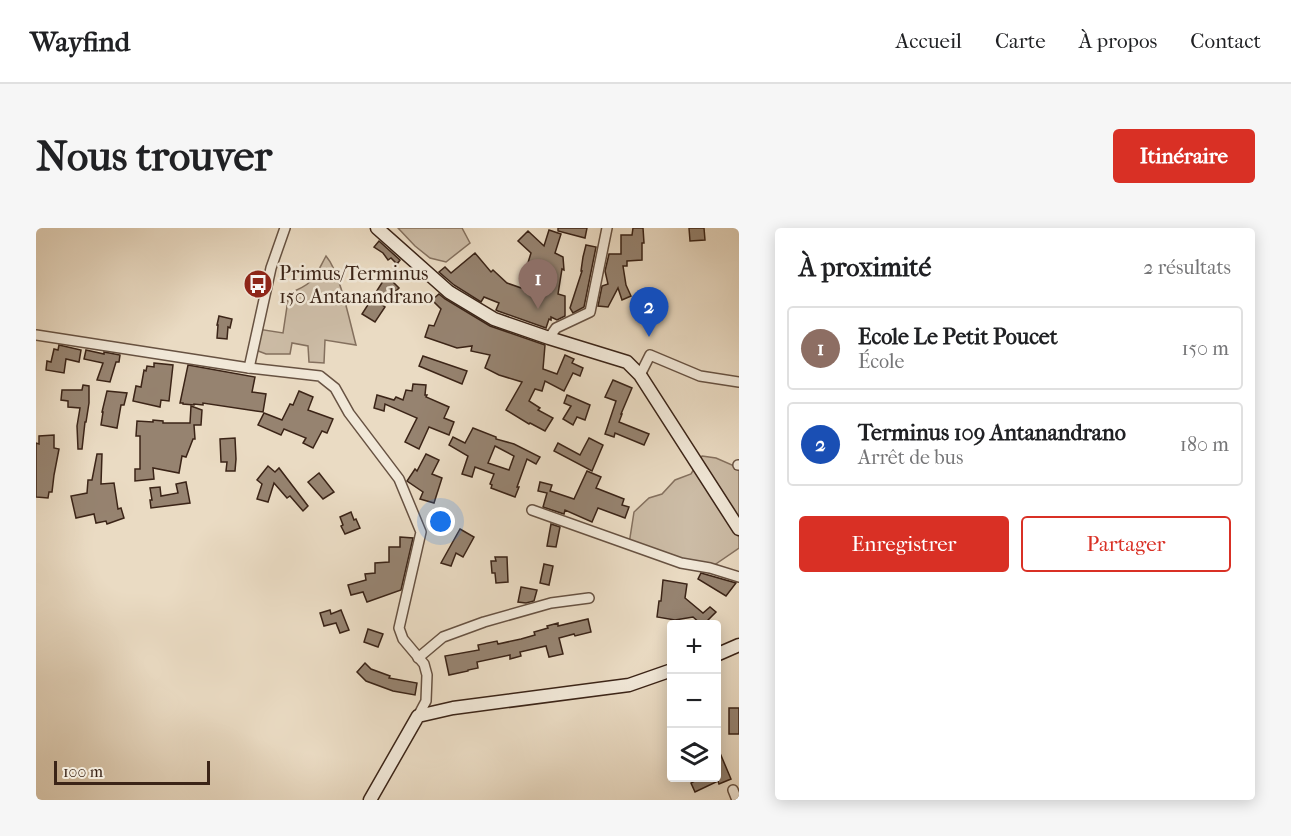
<!DOCTYPE html>
<html lang="fr">
<head>
<meta charset="utf-8">
<style>
	body { margin:0; font-family:"IM FELL French Canon",serif; background:#f6f6f6; color:#202124 }
	.controls { position:absolute; right:18px; bottom:18px; display:grid; overflow:hidden; border-radius:6px; box-shadow:0 3px 15px #0003 }
	.controls button { width:54px; height:54px; display:grid; place-items:center; padding:0; border:0; border-bottom:2px solid #e0e0e0; background:#fff; color:#202124; font:30px sans-serif }
	.scale { position:absolute; left:18px; bottom:15px; width:156px; box-sizing:border-box; padding-left:6px; border:3px solid #3b2417; border-top:0; font-size:16px; line-height:21px; white-space:nowrap; color:#3b2417; -webkit-text-stroke:4px #f1e8d8; paint-order:stroke }
	.you { position:absolute; left:405px; top:294px; width:21px; height:21px; margin:-15px; border:4px solid #fff; border-radius:50%; background:#1a73e8; box-shadow:0 0 0 9px #1a73e833 }
	.badge { display:grid; place-items:center; width:39px; height:39px; border-radius:50%; background:#d93025; color:#fff; font-size:20px; font-weight:700 }
	.pin { position:absolute; translate:-50% -50px; filter:drop-shadow(0 2px 3px #0008) }
	.pin::after { content:''; position:absolute; top:32px; width:21px; height:18px; background:inherit; clip-path:polygon(0 0,100% 0,50% 100%) }
	.list { margin:0; padding:0; list-style:none }
	h2 { display:flex; justify-content:space-between; align-items:center; height:78px; margin:0; padding:0 24px; font-size:26px }
	h2 small { font-size:20px; font-weight:400; color:#757577 }
	.list li { display:grid; grid-template-columns:39px 1fr auto; gap:18px; align-items:center; box-sizing:border-box; height:84px; margin:0 12px 12px; padding:0 12px; border:2px solid #e0e0e0; border-radius:6px }
	.list b { display:block; font-size:22px; white-space:nowrap }
	.list p { margin:0; font-size:20px; white-space:nowrap; color:#757577 }
	.list em { font-size:20px; font-style:normal; color:#757577 }
	.actions { display:flex; gap:12px; padding:18px 24px }
	.actions a { flex:1; padding:14px 0; border:2px solid #d93025; border-radius:6px; text-align:center; font-size:21px; color:#d93025 }
	.actions .main { background:#d93025; color:#fff }
	.icon { flex:none; width:33px; height:33px; fill:none; stroke:currentColor; stroke-width:2; stroke-linecap:round; stroke-linejoin:round }
	.map { position:relative; flex:none; width:703px; height:572px; overflow:hidden; border-radius:6px }
	header { display:flex; align-items:center; gap:36px; box-sizing:border-box; height:84px; padding:0 30px; background:#fff; border-bottom:2px solid #e0e0e0 }
	header strong { font-size:28px }
	nav { display:flex; gap:33px; margin-inline-start:auto; font-size:21px }
	.intro { display:flex; align-items:center; justify-content:space-between; box-sizing:border-box; height:144px; padding:0 36px }
	h1 { margin:0; font-size:42px }
	.button { padding:15px 27px; border-radius:6px; background:#d93025; color:#fff; font-size:21px; font-weight:700 }
	main { display:flex; gap:36px; padding:0 36px }
	aside { flex:1; background:#fff; border-radius:6px; box-shadow:0 3px 15px #0003 }
	.map>svg:first-child { display:block }
</style>
</head>
<body>
<header>
<strong>Wayfind</strong>
<nav><a>Accueil</a><a>Carte</a><a>À propos</a><a>Contact</a></nav>
</header>
<div class="intro"><h1>Nous trouver</h1><a class="button">Itinéraire</a></div>
<main>
<div class="map">
<svg width="703" height="572" viewBox="0 0 703 572">
	<rect width="100%" height="100%" fill="#eadbc3"/>
	<filter id="stains"><feTurbulence type="fractalNoise" baseFrequency=".00333" numOctaves="4"/><feColorMatrix values="0 0 0 0 .2 0 0 0 0 .09 0 0 0 0 .02 0 0 0 .5 -.17"/></filter>
	<radialGradient id="worn" r=".72"><stop offset=".6" stop-color="#630" stop-opacity="0"/><stop offset="1" stop-color="#630" stop-opacity=".3"/></radialGradient>
	<!-- green -->
	<g fill="#ccbca6" stroke="#84705e" stroke-width="1.5">
		<polygon points="362,0 426,0 434,15 410,34 394,30 379,18"/>
		<path d="M 290,28 C 304,44 314,95 320,117 L 289,112 L 288,135 L 273,134 L 272,118 L 256,115 L 254,126 L 230,126 L 217,121 L 222,101 L 247,105 L 253,65 C 278,56 278,50 290,28 Z"/>
		<polygon points="666,228 680,230 703,240 703,320 674,340 593,316 598,284 613,270 626,266 639,252 655,246"/>
	</g>
	<!-- building -->
	<g fill="#968370" stroke="#3b2417" stroke-width="1.5" fill-rule="evenodd">
		<polygon points="522,0 551,0 549,10 522,3"/>
		<polygon points="597,0 607,0 608,15 606,15 606,32 591,33 591,38 587,38 590,57 595,68 586,72 582,60 572,79 562,78 566,58 572,56 569,43 573,26 585,26 585,7 596,7"/>
		<polygon points="653,0 668,0 669,12 654,13"/>
		<polygon points="513,2 525,6 519,25 527,29 528,42 526,41 522,66 529,68 529,88 521,92 515,89 515,92 513,91 510,100 462,83 460,82 463,75 448,69 445,74 418,57 403,44 409,39 415,45 439,25 455,44 457,42 471,55 491,62 498,44 490,41 495,25 482,13 492,3 508,18"/>
		<polygon points="343,13 364,32 361,36 355,30 352,32 347,25 338,19"/>
		<polygon points="550,17 560,19 548,79 537,85 534,80 546,43 545,43 547,29"/>
		<polygon points="349,50 353,50 363,60 346,77 349,79 339,94 326,86"/>
		<polygon points="403,66 409,71 454,98 509,117 507,141 521,146 529,127 538,131 536,135 547,140 544,148 537,145 528,163 509,153 506,163 499,161 493,173 504,180 502,182 517,190 509,203 494,195 493,196 470,182 486,154 463,147 449,140 454,127 435,123 436,118 421,120 389,109 393,97 398,98 405,81 396,72"/>
		<polygon points="183,88 196,91 194,100 192,99 191,111 181,110 182,97 181,97"/>
		<polygon points="23,117 45,122 43,134 30,131 28,145 10,142 11,133 15,134 18,121 22,122"/>
		<polygon points="50,122 68,126 68,124 84,127 83,134 80,134 74,154 61,152 67,135 48,131"/>
		<polygon points="387,128 431,143 426,156 383,138"/>
		<polygon points="118,135 137,137 133,173 125,172 124,179 97,173 100,158 105,159 108,142 110,143 111,138 118,139"/>
		<polygon points="152,137 219,149 216,164 230,166 227,184 167,175 167,177 158,176 158,177 147,176 147,175 144,175"/>
		<polygon points="577,152 596,160 585,186 586,186 583,194 613,206 608,217 579,205 578,209 569,206 580,173 569,169"/>
		<polygon points="377,156 390,157 389,167 391,167 390,169 413,179 408,190 418,194 413,207 393,199 383,221 369,214 381,190 349,176 348,183 338,180 341,167 358,172 360,169 367,172 370,162 376,163"/>
		<polygon points="47,157 53,158 53,175 50,194 49,194 46,221 42,221 41,198 44,180 32,179 32,173 25,172 26,162 46,162"/>
		<polygon points="71,163 91,165 88,177 85,177 81,200 65,197 67,184 66,184"/>
		<polygon points="263,163 277,169 272,182 297,191 291,205 286,203 277,220 267,215 270,210 248,201 245,207 222,197 228,185 246,192 254,176 257,177"/>
		<polygon points="531,167 554,177 549,192 541,189 537,197 527,191 535,178 528,175"/>
		<polygon points="155,178 166,182 165,197 158,197 159,211 157,211 150,229 146,228 143,245 117,240 118,251 99,253 99,241 104,241 104,208 100,208 101,193 117,194 117,192 127,193 127,195 154,195"/>
		<path d="M 437,200 L 460,209 L 460,211 L 478,216 L 504,229 L 500,236 L 491,231 L 481,259 L 483,259 L 479,269 L 455,260 L 456,257 L 454,256 L 458,246 L 439,239 L 436,249 L 426,246 L 432,228 L 413,217 L 417,209 L 429,215 ZM 459,218 L 478,228 L 473,242 L 452,235 Z"/>
		<polygon points="18,207 18,220 23,221 18,247 16,264 13,264 12,270 0,269 0,215 3,216 3,208"/>
		<polygon points="199,210 200,231 199,243 190,243 191,234 185,234 184,211"/>
		<polygon points="553,210 567,217 556,243 518,223 522,215 544,227"/>
		<polygon points="61,226 66,226 65,256 78,255 82,281 85,280 88,290 71,296 70,293 60,295 58,286 40,290 35,268 51,265 52,252 56,252"/>
		<polygon points="390,226 403,232 396,246 406,250 398,275 384,271 387,264 371,253 379,241 381,243"/>
		<polygon points="232,238 239,244 243,240 272,278 267,283 254,268 251,270 238,255 232,274 221,271 226,256 221,252"/>
		<polygon points="551,243 565,249 560,260 588,271 586,277 593,279 589,290 562,280 556,294 529,282 528,286 507,279 511,265 502,263 504,254 516,257 514,263 538,271"/>
		<polygon points="283,245 298,264 287,271 272,254"/>
		<polygon points="150,254 154,275 115,280 114,272 116,272 114,260 124,259 125,268 142,265 140,256"/>
		<polygon points="315,284 318,292 320,291 324,300 309,306 305,298 307,297 304,289"/>
		<polygon points="515,296 524,299 520,319 511,318"/>
		<polygon points="424,301 438,309 427,329 420,325 415,338 405,335"/>
		<polygon points="364,309 377,310 365,362 331,374 327,364 315,367 312,357 330,352 329,346 339,345 339,335 353,334 353,319 364,319"/>
		<polygon points="459,329 471,329 472,354 460,355 459,345 456,345 455,333 460,333"/>
		<polygon points="508,336 517,338 513,357 504,355"/>
		<polygon points="665,345 700,355 690,368 662,351"/>
		<polygon points="627,352 651,356 649,370 667,385 674,379 680,384 668,396 665,396 657,389 639,392 621,389 623,373 625,373"/>
		<polygon points="485,359 501,362 498,373 490,375 482,374"/>
		<polygon points="294,382 295,386 305,382 313,402 304,405 300,395 288,398 284,385"/>
		<polygon points="552,391 555,404 539,408 538,406 523,410 527,426 513,429 510,418 484,424 485,428 474,431 474,427 441,434 442,440 432,442 432,443 413,447 409,428 443,422 442,417 461,413 462,416 485,411 499,407 498,404 512,400 511,398 522,395 522,398"/>
		<polygon points="332,401 347,406 342,419 328,414"/>
		<polygon points="329,435 335,441 354,448 353,450 381,455 379,467 357,463 330,453 321,444"/>
		<rect x="693" y="480" width="10" height="26"/>
		<polygon points="681,518 695,551 683,556 682,553 659,564 655,555 666,549 681,549"/>
	</g>
	<g fill="none" stroke-linecap="round" stroke-linejoin="round">
		<!-- street casing -->
		<g stroke="#675242" stroke-width="12">
			<g id="street">
				<polyline points="0,107 213,140 284,148 299,160 313,185 363,251 385,304 363,400 367,411 388,436 391,447 390,473 382,488"/>
				<polyline points="513,110 520,100 554,84 571,0"/>
				<polyline points="213,140 235,40 249,0"/>
				<polyline points="604,147 614,127 664,148 703,154"/>
				<polyline points="702,237 703,237"/>
				<polyline points="496,282 645,335 674,340 703,349"/>
				<polyline points="382,430 407,409 448,394 515,375 553,370"/>
				<polyline points="697,562 701,572"/>
			</g>
		</g>
		<!-- secondary casing -->
		<g stroke="#3b2417" stroke-width="15">
			<g id="secondary">
				<polyline points="341,0 413,64 458,91 513,110 591,134 604,147 703,301"/>
				<polyline points="680,427 703,417"/>
				<polyline points="334,572 382,488 417,480 593,457 636,442"/>
			</g>
		</g>
		<!-- street -->
		<use href="#street" stroke="#f1e8d8" stroke-width="9"/>
		<!-- secondary -->
		<use href="#secondary" stroke="#f1e8d8" stroke-width="12"/>
	</g>
	<!-- icons -->
	<defs>
		<g id="bus-disc" transform="scale(1.5)"><circle r="9.5" fill="#8f2418" stroke="#f1e8d8"/><path d="M-5-6H5V4H4V6H2V4H-2V6H-4V4H-5ZM-3.5-4V0h7V-4ZM-3.5 1.2v1.5H-2V1.2ZM2 1.2v1.5H3.5V1.2Z" fill="#fff"/></g>
	</defs>
	<g fill-rule="evenodd">
		<use href="#bus-disc" x="222" y="56"/>
	</g>
	<g text-anchor="middle" dominant-baseline="central" stroke-width="5" stroke-linejoin="round" paint-order="stroke">
		<!-- poi labels -->
		<g font-size="20" fill="#3b2417" stroke="#f1e8d8" text-anchor="start">
			<text x="243" y="45">Primus/Terminus<tspan x="243" dy="23">150 Antanandrano</tspan></text>
		</g>
	</g>
	<rect width="100%" height="100%" filter="url(#stains)"/>
	<rect width="100%" height="100%" fill="url(#worn)"/>
</svg>
<div class="controls">
<button>+</button>
<button>−</button>
<button><svg class="icon" aria-label="layers" viewBox="0 0 24 24"><path d="M12 4l9 5-9 5-9-5zM3 14l9 5 9-5"/></svg></button>
</div>
<div class="scale">100 m</div>
<div class="you"></div>
<div class="pin badge" style="left:502px;top:81px;background:#8d6e63">1</div>
<div class="pin badge" style="left:613px;top:109px;background:#1a4fb4">2</div>
</div>
<aside>
<h2>À proximité<small>2 résultats</small></h2>
<ul class="list">
<li><span class="badge" style="background:#8d6e63">1</span><div><b>Ecole Le Petit Poucet</b><p>École</p></div><em>150 m</em></li>
<li><span class="badge" style="background:#1a4fb4">2</span><div><b>Terminus 109 Antanandrano</b><p>Arrêt de bus</p></div><em>180 m</em></li>
</ul>
<div class="actions"><a class="main">Enregistrer</a><a>Partager</a></div>
</aside>
</main>
</body>
</html>
